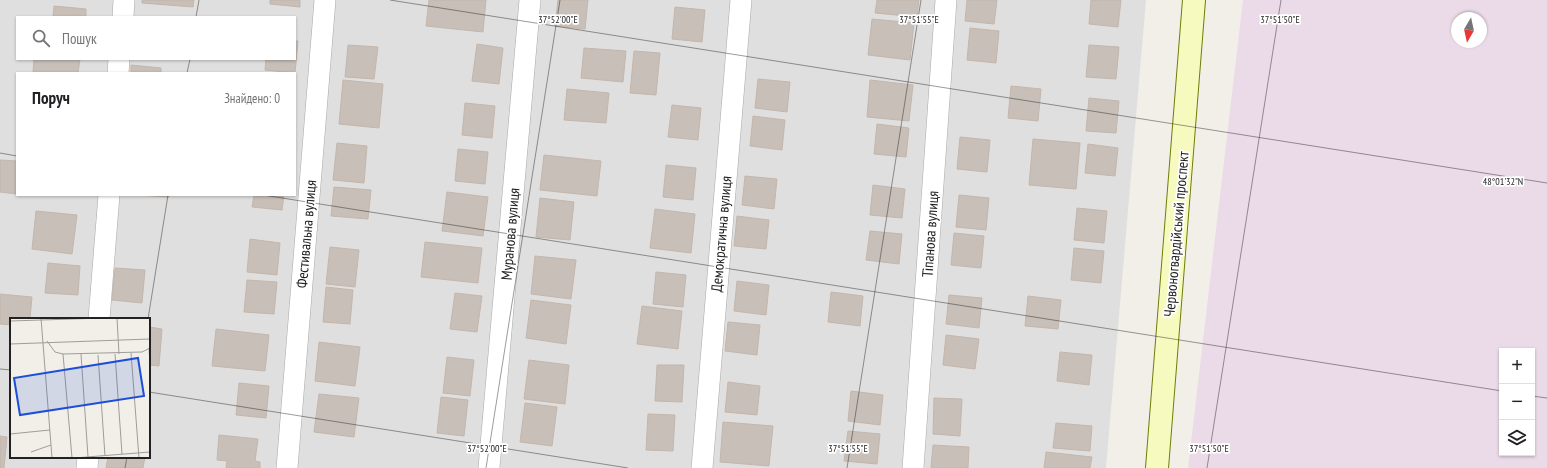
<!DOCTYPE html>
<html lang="uk">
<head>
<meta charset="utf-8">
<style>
	body { margin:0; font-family:"PT Sans Narrow",sans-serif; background:#f2f2f2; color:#202124 }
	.controls { position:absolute; right:12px; bottom:12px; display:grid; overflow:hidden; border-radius:0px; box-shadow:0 1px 3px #0004 }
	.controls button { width:36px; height:36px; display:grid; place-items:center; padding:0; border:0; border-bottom:1px solid #e0e0e0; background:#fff; color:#202124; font:20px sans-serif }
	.compass { position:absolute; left:1451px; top:12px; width:36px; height:36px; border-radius:50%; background:#fff; box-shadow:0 1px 3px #0004; rotate:189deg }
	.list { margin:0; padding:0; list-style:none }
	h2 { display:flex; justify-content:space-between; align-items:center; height:52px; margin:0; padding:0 16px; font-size:17px }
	h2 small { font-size:13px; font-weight:400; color:#757577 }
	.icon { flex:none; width:22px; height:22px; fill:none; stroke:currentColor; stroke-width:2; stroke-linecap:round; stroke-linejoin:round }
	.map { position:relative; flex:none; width:1547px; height:468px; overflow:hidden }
	.search { position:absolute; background:#fff; box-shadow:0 1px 3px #0004; left:16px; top:16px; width:280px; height:44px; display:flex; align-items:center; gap:10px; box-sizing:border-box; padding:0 14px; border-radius:0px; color:#757577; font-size:15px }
	.panel { position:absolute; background:#fff; box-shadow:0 1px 3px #0004; left:16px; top:72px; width:280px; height:124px; border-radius:0px }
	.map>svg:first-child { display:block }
</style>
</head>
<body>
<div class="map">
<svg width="1547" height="468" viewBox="0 0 1547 468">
	<rect width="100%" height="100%" fill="#f2efe9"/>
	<!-- residential -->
	<path fill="#e0dfdf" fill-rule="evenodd" d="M 0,0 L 1146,0 L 1106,468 L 0,468 ZM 17,17 L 295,17 L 295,59 L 17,59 ZM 17,73 L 295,73 L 295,195 L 17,195 ZM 11,319 L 149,319 L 149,457 L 11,457 Z"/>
	<!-- industrial -->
	<path fill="#ebdbe8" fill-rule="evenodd" d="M 1243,0 L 1547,0 L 1547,468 L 1188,468 ZM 1457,18 L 1481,18 L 1481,42 L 1457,42 ZM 1502,351 L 1532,351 L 1532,453 L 1502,453 Z"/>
	<!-- building -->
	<g fill="#c7bfb8" stroke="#c4b6ab">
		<polygon points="142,0 194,0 193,7 142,3"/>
		<polygon points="270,0 300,0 300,7 270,4"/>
		<polygon points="429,0 486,0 483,32 426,26"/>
		<polygon points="558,0 588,0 585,29 555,26"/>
		<polygon points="877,0 919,0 917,17 875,13"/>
		<polygon points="967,0 997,0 994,24 965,21"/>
		<polygon points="1091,0 1121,0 1118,27 1089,24"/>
		<polygon points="54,6 86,9 86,17 53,17"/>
		<polygon points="675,7 705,10 702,42 672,39"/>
		<polygon points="872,19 914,23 910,60 868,55"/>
		<polygon points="970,28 999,31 996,63 967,60"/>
		<polygon points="295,41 298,41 295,73 265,70 266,59 295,59"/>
		<polygon points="477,44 503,48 499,84 472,81"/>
		<polygon points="348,45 378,47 374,79 345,77"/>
		<polygon points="1089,45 1119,47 1116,79 1086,77"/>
		<polygon points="584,48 626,51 623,82 581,78"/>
		<polygon points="634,51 660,53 656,95 630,93"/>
		<polygon points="34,59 80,59 78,73 33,73"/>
		<polygon points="131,65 161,68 161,73 131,73"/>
		<polygon points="758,79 790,82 787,112 755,108"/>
		<polygon points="343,80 383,84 379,128 339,124"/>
		<polygon points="870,80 913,85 909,121 867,117"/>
		<polygon points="1011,86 1041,89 1038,121 1008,118"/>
		<polygon points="567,89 609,93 606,123 564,120"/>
		<polygon points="1089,98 1119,101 1116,133 1086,131"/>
		<polygon points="465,103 495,106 492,138 462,135"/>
		<polygon points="672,105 701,108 698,140 668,137"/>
		<polygon points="753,116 785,120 782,150 750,146"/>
		<polygon points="877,124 909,128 906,157 874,154"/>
		<polygon points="960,137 990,140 987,172 957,169"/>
		<polygon points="1033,139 1080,143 1076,189 1029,185"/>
		<polygon points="337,143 367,146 364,183 333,180"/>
		<polygon points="1088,144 1118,148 1115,176 1085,173"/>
		<polygon points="458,149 488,152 485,184 455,181"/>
		<polygon points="544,155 601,161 597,196 540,190"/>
		<polygon points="0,160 17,161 17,194 0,192"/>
		<polygon points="666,165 696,168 693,200 663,197"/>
		<polygon points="745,176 777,179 774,209 742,205"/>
		<polygon points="873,185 905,189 902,218 870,215"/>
		<polygon points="334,187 371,190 368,219 331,216"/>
		<polygon points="447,192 488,197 483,236 442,231"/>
		<polygon points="136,195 169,195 169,197"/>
		<polygon points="254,195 284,195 282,210 252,207"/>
		<polygon points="959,195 989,198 986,230 956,227"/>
		<polygon points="540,198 574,202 570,240 536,237"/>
		<polygon points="1077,208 1107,211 1104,243 1074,240"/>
		<polygon points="655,209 695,214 691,253 650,248"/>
		<polygon points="36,211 77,215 72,254 32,249"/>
		<polygon points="737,216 769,220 766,249 734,246"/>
		<polygon points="870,231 902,234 899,264 866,260"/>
		<polygon points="954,233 984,236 981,268 951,265"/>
		<polygon points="250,239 280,243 277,275 247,272"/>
		<polygon points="425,242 482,248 478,283 421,277"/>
		<polygon points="330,247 359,250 355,287 326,284"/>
		<polygon points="1074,248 1104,251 1101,283 1071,280"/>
		<polygon points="535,256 576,260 571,299 531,294"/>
		<polygon points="48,263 80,266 78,295 45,293"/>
		<polygon points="115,268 145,270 142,303 112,300"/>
		<polygon points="656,272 686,275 683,307 653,304"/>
		<polygon points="247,280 277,282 274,314 244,312"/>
		<polygon points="737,281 769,285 766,315 734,311"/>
		<polygon points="326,287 353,290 350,324 323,322"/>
		<polygon points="831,292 863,296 860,326 828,322"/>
		<polygon points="455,293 482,296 477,332 450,329"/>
		<polygon points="0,294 32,297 30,319 11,319 11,325 0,324"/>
		<polygon points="949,295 982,298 979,328 946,324"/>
		<polygon points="1028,296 1061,300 1058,329 1025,326"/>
		<polygon points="531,300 571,305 566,344 526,338"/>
		<polygon points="642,306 682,311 678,349 637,344"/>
		<polygon points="728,322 760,325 757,355 725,351"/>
		<polygon points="149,327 162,329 159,366 149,365"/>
		<polygon points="216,329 269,335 265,371 212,366"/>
		<polygon points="946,335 979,339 975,369 943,365"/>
		<polygon points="319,342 360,347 355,386 315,381"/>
		<polygon points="1060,352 1092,355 1089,385 1057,381"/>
		<polygon points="447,357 474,360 470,396 443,393"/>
		<polygon points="529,360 569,365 565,404 524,399"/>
		<polygon points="657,365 684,365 682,402 655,401"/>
		<polygon points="728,382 760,386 757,415 725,412"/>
		<polygon points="239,383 269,386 266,418 236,415"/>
		<polygon points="851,391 883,395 880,425 848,421"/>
		<polygon points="319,394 359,398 354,437 314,432"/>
		<polygon points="441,397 468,400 464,436 437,433"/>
		<polygon points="934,398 962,399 960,436 933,434"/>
		<polygon points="525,403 557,407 552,446 520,442"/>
		<polygon points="648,414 675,415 673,451 646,450"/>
		<polygon points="723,422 773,426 769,466 720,462"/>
		<polygon points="1056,423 1092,426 1090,451 1053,448"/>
		<polygon points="848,431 880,434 877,464 844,461"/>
		<polygon points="219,435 258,439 255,461 260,462 260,468 226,468 227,461 217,460"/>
		<polygon points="0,436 7,437 4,468 0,468"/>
		<polygon points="933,445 969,447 968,468 931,468"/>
		<polygon points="1046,452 1092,457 1090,468 1044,468"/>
		<polygon points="108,457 145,457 143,468 106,468"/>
	</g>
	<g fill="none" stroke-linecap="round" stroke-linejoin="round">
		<!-- street casing -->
		<g stroke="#a9a9a9" stroke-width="22">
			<g id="street">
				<polyline points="123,17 124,0"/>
				<polyline points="118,73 119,59"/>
				<polyline points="99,319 109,195"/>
				<polyline points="87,468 88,457"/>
				<polyline points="287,468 325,0"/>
				<polyline points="489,468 530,0"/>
				<polyline points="702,468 741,0"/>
				<polyline points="913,468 946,0"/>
			</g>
		</g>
		<!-- secondary casing -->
		<g stroke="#707d05" stroke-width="24">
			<polyline id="secondary" points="1157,468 1194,0"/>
		</g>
		<!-- street -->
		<use href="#street" stroke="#fff" stroke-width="21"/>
		<!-- secondary -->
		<use href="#secondary" stroke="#f7fabf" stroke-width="22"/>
	</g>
	<!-- ticks -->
	<path fill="none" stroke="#222" stroke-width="1" stroke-opacity="0.45" d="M 390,0 L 1547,183M 196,17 L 199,0M 187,73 L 190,59M 0,153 L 17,156M 263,195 L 1502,391M 148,319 L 168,195M 0,369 L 11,370M 149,392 L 628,468M 1532,396 L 1547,398M 125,468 L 127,457M 486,468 L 560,0M 847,468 L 921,0M 1207,468 L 1281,0"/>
	<g text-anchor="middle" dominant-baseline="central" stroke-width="3.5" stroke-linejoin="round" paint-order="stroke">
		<!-- street labels -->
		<g font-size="15" fill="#222" stroke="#fff">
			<text transform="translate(306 234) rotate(-85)">Фестивальна вулиця</text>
			<text transform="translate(510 234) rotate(-85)">Муранова вулиця</text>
			<text transform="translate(721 234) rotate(-85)">Демократична вулиця</text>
			<text transform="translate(930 234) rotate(-86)">Тіпанова вулиця</text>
			<text transform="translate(1176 234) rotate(-85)">Червоногвардійський проспект</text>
		</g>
	</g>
	<!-- overview -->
	<g transform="translate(10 318)">
		<rect width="140" height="140" fill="#f2efe9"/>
		<path fill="none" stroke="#9f9d99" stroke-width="1" d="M 31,0 L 42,140M 107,0 L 109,36M 0,3 L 94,0M 37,23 L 45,34 L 53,36 L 132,34 L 140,30M 0,26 L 140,21M 139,30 L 140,47M 121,35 L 129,140M 53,36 L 62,140M 71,36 L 78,139M 105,36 L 112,136M 88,37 L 95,138M 0,116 L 40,112M 21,134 L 41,127M 64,140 L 140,134"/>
		<path fill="#1d4ed8" fill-opacity="0.15" stroke="#1d4ed8" stroke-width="2" d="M 128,40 L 134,78 L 10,97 L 4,60 Z"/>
		<rect width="140" height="140" fill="none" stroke="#222" stroke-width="2"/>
	</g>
	<g font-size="10" text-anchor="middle" fill="#222" stroke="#fff" stroke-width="3.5" stroke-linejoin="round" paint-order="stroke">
		<text x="558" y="23">37°52'00"E</text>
		<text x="919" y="23">37°51'55"E</text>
		<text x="1280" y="23">37°51'50"E</text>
		<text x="1503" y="185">48°01'32"N</text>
		<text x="487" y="452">37°52'00"E</text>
		<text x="848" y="452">37°51'55"E</text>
		<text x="1209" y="452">37°51'50"E</text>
	</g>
</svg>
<div class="controls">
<button>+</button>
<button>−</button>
<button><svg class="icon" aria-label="layers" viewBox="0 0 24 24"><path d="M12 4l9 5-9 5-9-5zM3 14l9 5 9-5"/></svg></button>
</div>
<svg class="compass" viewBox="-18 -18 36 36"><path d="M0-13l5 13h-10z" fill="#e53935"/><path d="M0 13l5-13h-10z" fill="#757577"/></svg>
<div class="search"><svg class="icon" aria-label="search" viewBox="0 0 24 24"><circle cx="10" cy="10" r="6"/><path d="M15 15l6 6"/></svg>Пошук</div>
<section class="panel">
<h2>Поруч<small>Знайдено: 0</small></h2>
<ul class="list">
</ul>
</section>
</div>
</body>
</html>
